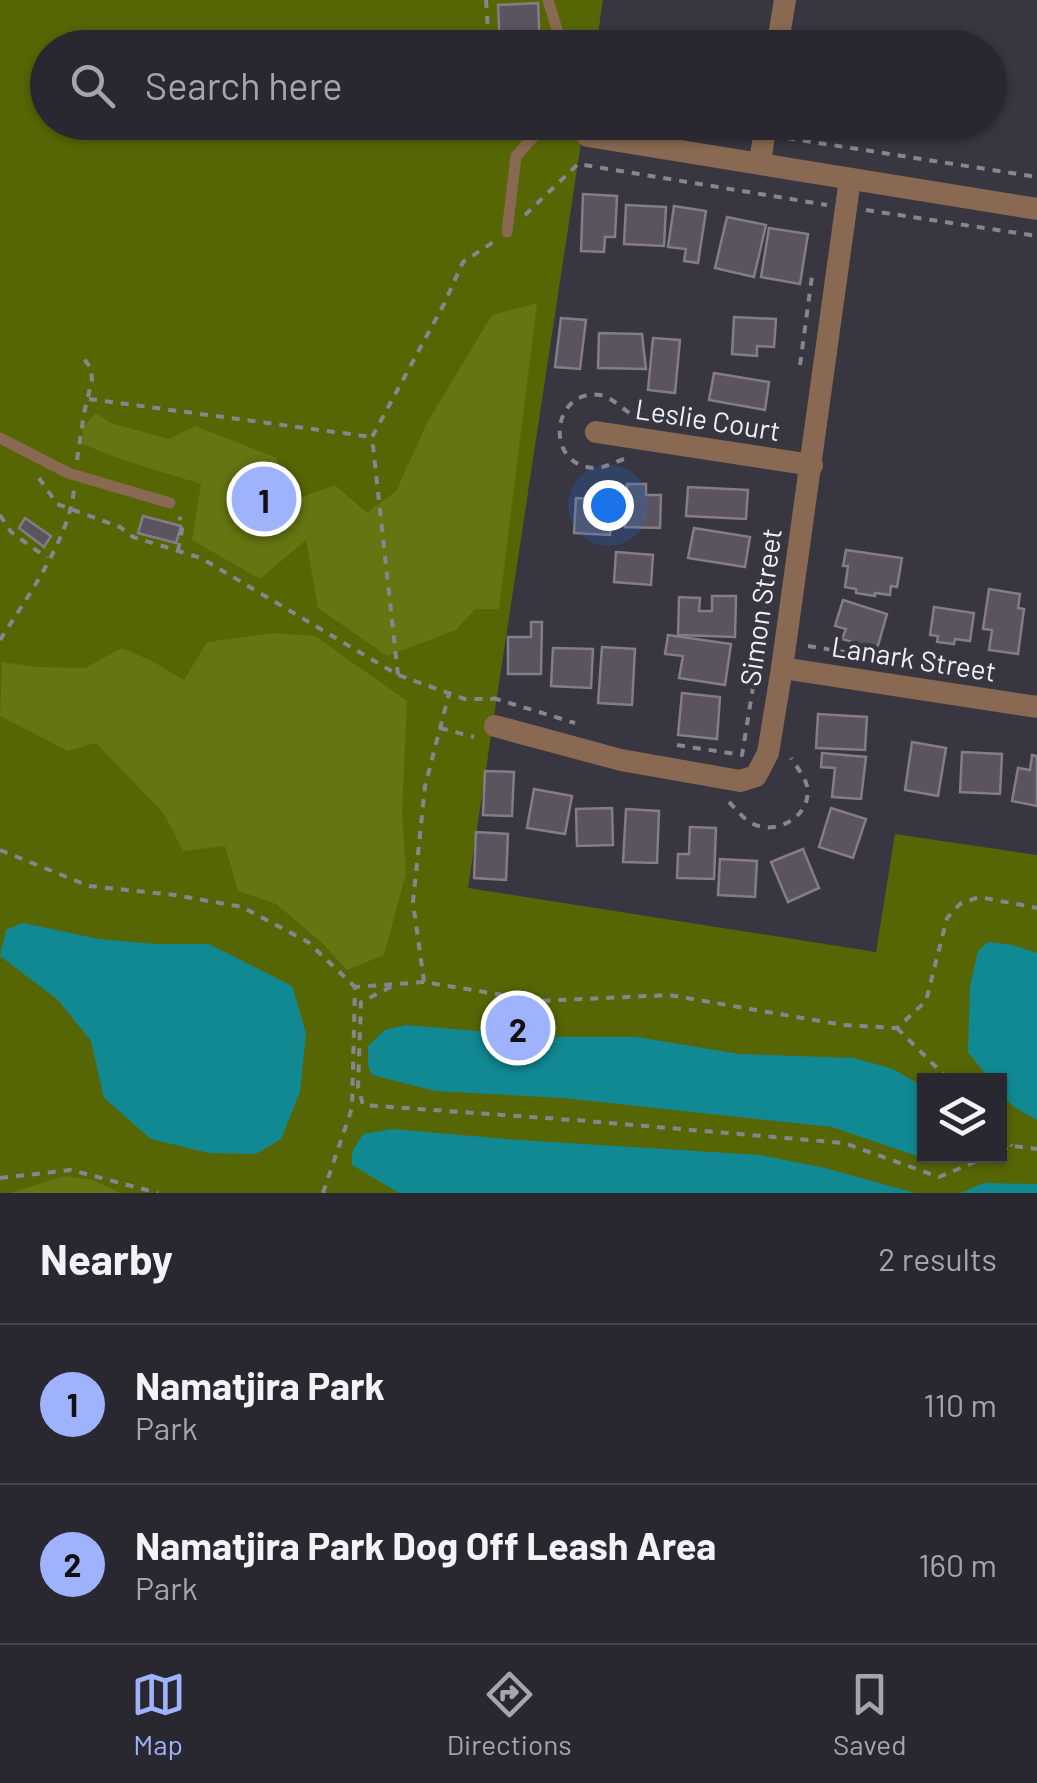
<!DOCTYPE html>
<html lang="en">
<head>
<meta charset="utf-8">
<style>
	body { margin:0; font-family:Barlow,sans-serif; background:#35343d; color:#f1f3f6 }
	.controls { position:absolute; right:30px; bottom:30px; display:grid; overflow:hidden; border-radius:0px; box-shadow:0 2px 8px #0004 }
	.controls button { width:90px; height:90px; display:grid; place-items:center; padding:0; border:0; border-bottom:2px solid #45444d; background:#292831; color:#f1f3f6; font:50px sans-serif }
	.you { position:absolute; left:608px; top:505px; width:35px; height:35px; margin:-25px; border:8px solid #fff; border-radius:50%; background:#1a73e8; box-shadow:0 0 0 15px #1a73e833 }
	.badge { display:grid; place-items:center; width:65px; height:65px; border-radius:50%; background:#9fb3fd; color:#111; font-size:32px; font-weight:700 }
	.pin { position:absolute; translate:-50% -50%; border:5px solid #fff; box-shadow:0 2px 10px #0006 }
	.list { margin:0; padding:0; list-style:none }
	h2 { display:flex; justify-content:space-between; align-items:center; height:130px; margin:0; padding:0 40px; font-size:42px }
	h2 small { font-size:32px; font-weight:400; color:#a5a6ab }
	.list li { display:grid; grid-template-columns:65px 1fr auto; gap:30px; align-items:center; box-sizing:border-box; height:160px; padding:0 40px; border-top:2px solid #45444d }
	.list b { display:block; font-size:38px; white-space:nowrap }
	.list p { margin:0; font-size:32px; white-space:nowrap; color:#a5a6ab }
	.list em { font-size:32px; font-style:normal; color:#a5a6ab }
	.icon { flex:none; width:55px; height:55px; fill:none; stroke:currentColor; stroke-width:2; stroke-linecap:round; stroke-linejoin:round }
	.map { position:relative; flex:none; width:1037px; height:1193px; overflow:hidden }
	.search { position:absolute; background:#292831; box-shadow:0 2px 8px #0004; left:30px; right:30px; top:30px; height:110px; display:flex; align-items:center; gap:25px; box-sizing:border-box; padding:0 35px; border-radius:55px; color:#a5a6ab; font-size:38px }
	.sheet { height:450px; background:#292831 }
	nav { display:flex; justify-content:space-around; align-items:center; box-sizing:border-box; height:140px; border-top:2px solid #45444d; background:#292831; font-size:28px; color:#a5a6ab }
	nav a { display:grid; justify-items:center; gap:5px }
	nav .on { color:#9fb3fd }
	.map>svg:first-child { display:block }
</style>
</head>
<body>
<div class="map">
<svg width="1037" height="1193" viewBox="0 0 1037 1193">
	<rect width="100%" height="100%" fill="#373641"/>
	<!-- green -->
	<path fill="#566605" fill-rule="evenodd" d="M 0,0 L 603,0 L 596,47 L 48,48 L 48,122 L 584,123 L 468,888 L 876,952 L 895,834 L 1037,855 L 1037,1193 L 0,1193 ZM 924,1080 L 1000,1080 L 1000,1156 L 924,1156 Z"/>
	<!-- forest -->
	<g fill="#647512">
		<polygon points="537,303 499,609 475,609 456,630 387,656 318,608 306,540 260,579 192,540 201,484 123,460 82,444 83,427 96,413 111,423 169,439 195,426 277,458 277,480 291,501 335,485 367,513 396,491 428,421 492,315"/>
		<polygon points="274,633 315,636 407,701 402,811 406,873 384,955 347,970 323,944 276,904 238,891 225,846 183,851 164,814 96,743 68,751 0,716 2,662 37,667 85,668 122,648 152,661 184,680 207,642"/>
		<polygon points="64,1176 92,1180 121,1193 10,1193"/>
	</g>
	<!-- water -->
	<g fill="#108993">
		<polygon points="23,923 99,939 155,944 209,944 292,986 306,1033 300,1092 281,1139 256,1154 209,1153 151,1139 104,1098 91,1041 58,1000 0,956 6,930"/>
		<path d="M 988,942 L 1013,945 L 1037,953 L 1037,1120 C 1019,1110 1000,1103 1000,1080 L 990,1080 L 968,1052 L 970,986 L 978,951 Z"/>
		<polygon points="407,1025 543,1037 637,1037 739,1054 854,1058 893,1069 924,1087 924,1156 958,1156 954,1160 926,1159 832,1127 563,1098 435,1091 372,1075 368,1065 368,1046 385,1030"/>
		<polygon points="392,1129 519,1140 760,1155 825,1168 915,1193 399,1193 352,1165 352,1152 363,1134"/>
		<polygon points="983,1183 1037,1184 1037,1193 961,1193"/>
	</g>
	<!-- building -->
	<g fill="#5b535d" stroke="#847c86" stroke-width="2.5">
		<polygon points="538,3 540,48 500,48 498,5"/>
		<polygon points="583,194 617,196 615,237 605,237 604,252 581,251"/>
		<polygon points="626,205 666,207 664,246 624,244"/>
		<polygon points="674,206 706,211 698,263 684,261 686,249 668,247"/>
		<polygon points="727,217 766,225 754,277 715,268"/>
		<polygon points="769,228 808,234 800,284 761,277"/>
		<polygon points="734,317 776,319 774,347 757,346 757,356 732,354"/>
		<polygon points="561,318 586,320 580,369 555,367"/>
		<polygon points="599,333 642,334 646,369 598,368"/>
		<polygon points="653,338 680,340 675,393 648,390"/>
		<polygon points="714,373 769,382 765,410 709,400"/>
		<polygon points="627,484 646,484 646,495 661,495 660,528 625,527"/>
		<polygon points="688,487 748,490 746,519 686,516"/>
		<polygon points="576,498 612,500 610,535 574,533"/>
		<polygon points="143,516 181,526 176,543 138,533"/>
		<polygon points="25,518 51,536 44,547 19,528"/>
		<polygon points="694,528 750,537 745,567 688,558"/>
		<polygon points="846,550 902,558 897,587 891,586 890,595 875,593 875,596 856,593 856,589 845,587 848,566 843,566"/>
		<polygon points="616,552 653,555 651,585 614,582"/>
		<polygon points="989,589 1020,594 1018,608 1024,609 1018,654 989,650 992,630 983,629"/>
		<polygon points="712,596 736,596 735,637 678,635 679,597 700,598 699,611 712,611"/>
		<polygon points="843,600 887,614 877,649 842,639 846,629 835,626"/>
		<polygon points="934,607 974,613 970,641 955,639 954,644 937,642 938,636 930,635"/>
		<polygon points="531,622 542,622 541,674 508,674 508,637 531,637"/>
		<polygon points="668,635 731,644 725,685 679,678 683,656 665,654"/>
		<polygon points="602,647 635,649 632,705 598,703"/>
		<polygon points="553,648 593,649 591,688 551,686"/>
		<polygon points="682,693 720,697 717,739 678,735"/>
		<polygon points="818,714 867,717 865,750 816,748"/>
		<polygon points="912,742 946,748 938,796 905,790"/>
		<polygon points="962,752 1002,754 1000,794 960,792"/>
		<polygon points="822,753 866,757 861,799 832,797 835,768 821,767"/>
		<polygon points="1032,755 1037,756 1037,806 1012,801 1018,768 1030,770"/>
		<polygon points="485,771 514,772 512,816 483,815"/>
		<polygon points="534,789 572,796 565,834 527,828"/>
		<polygon points="612,808 613,845 577,846 576,809"/>
		<polygon points="831,808 866,819 853,858 819,847"/>
		<polygon points="626,809 659,811 657,863 623,862"/>
		<polygon points="690,827 716,828 714,879 677,878 678,854 689,854"/>
		<polygon points="476,832 508,834 506,880 474,878"/>
		<polygon points="803,849 819,888 788,902 771,862"/>
		<polygon points="720,859 757,861 755,897 718,895"/>
	</g>
	<g fill="none" stroke-linecap="round" stroke-linejoin="round">
		<!-- path -->
		<g stroke="#878690" stroke-width="4" stroke-dasharray="8 8" stroke-linecap="butt">
			<polyline points="486,0 489,48"/>
			<polyline points="688,122 743,131"/>
			<polyline points="787,138 1037,177"/>
			<polyline points="866,210 1037,236"/>
			<polyline points="525,215 578,164 827,205"/>
			<polyline points="800,365 812,276"/>
			<polyline points="89,399 372,437"/>
			<path d="M 624,459 C 614,462 606,468 594,468 C 543,465 552,388 600,395 C 612,397 622,409 633,415"/>
			<polyline points="77,460 84,413 92,380 91,368 84,359"/>
			<polyline points="39,478 57,504 120,527 133,537 201,558 398,675 465,699 493,699"/>
			<polyline points="0,515 11,532 47,558"/>
			<polyline points="178,551 183,524 179,517"/>
			<path d="M 0,640 C 26,599 70,538 74,489"/>
			<polyline points="808,646 942,668"/>
			<polyline points="398,675 372,437 444,304 463,262 495,241"/>
			<polyline points="493,698 575,723"/>
			<polyline points="440,728 474,737"/>
			<polyline points="677,745 742,755 770,583"/>
			<path d="M 729,802 C 736,809 744,820 753,824 C 777,836 813,815 807,786 C 805,777 796,766 791,758"/>
			<polyline points="0,850 89,886 175,895 242,907 308,942 355,987"/>
			<polyline points="424,982 413,902 425,786 449,694"/>
			<polyline points="391,987 361,1002 358,1087 363,1105 587,1121 844,1143 939,1177 989,1156"/>
			<polyline points="897,1028 949,1080"/>
			<polyline points="1000,1133 1012,1146"/>
			<polyline points="1000,1151 1012,1146 1037,1149"/>
			<polyline points="0,1178 71,1170 158,1193"/>
			<polyline points="323,1193 352,1108 355,987 424,982 539,1001 669,995 843,1025 897,1028 926,1001 947,918 960,904 979,897 1037,908"/>
		</g>
		<!-- service -->
		<g stroke="#896951" stroke-width="11">
			<polyline points="548,0 560,39 560,48"/>
			<polyline points="507,232 516,156 536,134 569,132 588,136"/>
			<polyline points="0,438 68,473 170,503"/>
		</g>
		<!-- minor -->
		<g stroke="#896951" stroke-width="22">
			<polyline points="777,48 785,0"/>
			<polyline points="588,136 1037,209"/>
			<polyline points="760,162 766,122"/>
			<polyline points="596,432 812,465"/>
			<polyline points="782,668 1037,707"/>
			<polyline points="495,726 621,760 740,781 756,776 768,753 782,668 850,179"/>
		</g>
	</g>
	<g text-anchor="middle" dominant-baseline="central" stroke-width="9" stroke-linejoin="round" paint-order="stroke">
		<!-- street labels -->
		<g font-size="28" fill="#efeff6" stroke="#373641">
			<text transform="translate(708 419) rotate(9)">Leslie Court</text>
			<text transform="translate(760 607) rotate(-82)">Simon Street</text>
			<text transform="translate(914 658) rotate(9)">Lanark Street</text>
		</g>
	</g>
</svg>
<div class="controls">
<button><svg class="icon" aria-label="layers" viewBox="0 0 24 24"><path d="M12 4l9 5-9 5-9-5zM3 14l9 5 9-5"/></svg></button>
</div>
<div class="you"></div>
<div class="pin badge" style="left:264px;top:499px">1</div>
<div class="pin badge" style="left:518px;top:1028px">2</div>
<div class="search"><svg class="icon" aria-label="search" viewBox="0 0 24 24"><circle cx="10" cy="10" r="6"/><path d="M15 15l6 6"/></svg>Search here</div>
</div>
<section class="sheet">
<h2>Nearby<small>2 results</small></h2>
<ul class="list">
<li><span class="badge">1</span><div><b>Namatjira Park</b><p>Park</p></div><em>110 m</em></li>
<li><span class="badge">2</span><div><b>Namatjira Park Dog Off Leash Area</b><p>Park</p></div><em>160 m</em></li>
</ul>
</section>
<nav>
<a class="on"><svg class="icon" aria-label="map" viewBox="0 0 24 24"><path d="M3 6l6-2 6 2 6-2v14l-6 2-6-2-6 2zM9 4v14M15 6v14"/></svg>Map</a>
<a><svg class="icon" aria-label="directions" viewBox="0 0 24 24"><path d="M12 3l9 9-9 9-9-9zM9 14v-3h6M13 9l2 2-2 2"/></svg>Directions</a>
<a><svg class="icon" aria-label="saved" viewBox="0 0 24 24"><path d="M7 4h10v16l-5-4-5 4z"/></svg>Saved</a>
</nav>
</body>
</html>
